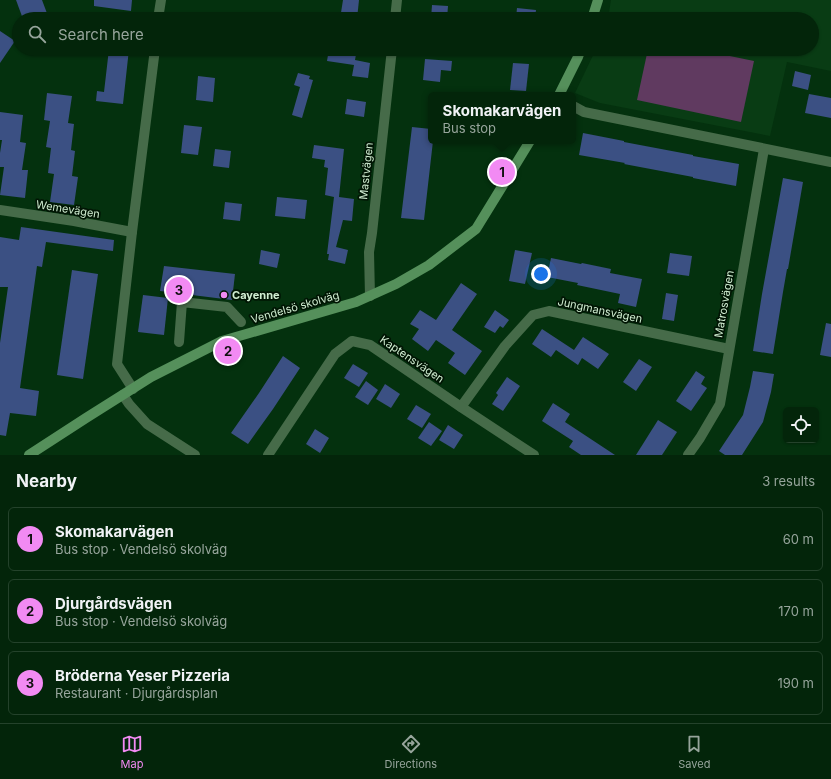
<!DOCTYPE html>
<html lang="en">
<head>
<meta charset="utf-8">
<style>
	body { margin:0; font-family:Inter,sans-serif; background:#113118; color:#f1f3f6 }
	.controls { position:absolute; right:12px; bottom:12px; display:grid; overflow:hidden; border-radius:6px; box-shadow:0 1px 3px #0004 }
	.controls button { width:36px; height:36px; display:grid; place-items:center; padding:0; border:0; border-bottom:1px solid #24422b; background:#03250a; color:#f1f3f6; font:20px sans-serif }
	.you { position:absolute; left:541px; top:274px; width:14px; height:14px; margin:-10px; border:3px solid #fff; border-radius:50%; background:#1a73e8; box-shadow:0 0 0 6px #1a73e833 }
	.badge { display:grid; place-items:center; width:26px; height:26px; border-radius:50%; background:#f28af3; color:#111; font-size:13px; font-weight:700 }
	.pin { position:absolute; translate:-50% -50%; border:2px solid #fff; box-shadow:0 1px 4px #0006 }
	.popup { position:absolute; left:428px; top:92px; width:148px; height:52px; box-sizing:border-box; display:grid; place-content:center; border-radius:6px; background:#03250a; filter:drop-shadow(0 1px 3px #0005); font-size:13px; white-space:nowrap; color:#97a59c }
	.popup b { font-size:15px; color:#f1f3f6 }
	.popup::after { content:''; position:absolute; left:50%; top:100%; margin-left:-8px; border:8px solid transparent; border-top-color:#03250a }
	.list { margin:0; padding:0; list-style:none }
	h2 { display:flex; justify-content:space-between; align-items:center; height:52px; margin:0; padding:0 16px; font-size:17px }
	h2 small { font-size:13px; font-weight:400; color:#97a59c }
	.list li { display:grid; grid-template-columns:26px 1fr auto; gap:12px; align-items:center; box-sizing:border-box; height:64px; margin:0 8px 8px; padding:0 8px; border:1px solid #24422b; border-radius:6px }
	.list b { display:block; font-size:15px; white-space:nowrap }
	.list p { margin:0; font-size:13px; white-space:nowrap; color:#97a59c }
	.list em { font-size:13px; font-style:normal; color:#97a59c }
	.icon { flex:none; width:22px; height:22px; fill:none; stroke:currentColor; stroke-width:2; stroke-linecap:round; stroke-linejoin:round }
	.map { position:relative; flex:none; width:831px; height:455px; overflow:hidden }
	.search { position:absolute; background:#03250a; box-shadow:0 1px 3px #0004; left:12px; right:12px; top:12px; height:44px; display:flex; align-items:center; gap:10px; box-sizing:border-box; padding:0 14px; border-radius:22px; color:#97a59c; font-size:15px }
	.sheet { height:268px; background:#03250a }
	nav { display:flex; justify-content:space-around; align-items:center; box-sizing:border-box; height:56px; border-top:1px solid #24422b; background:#03250a; font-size:11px; color:#97a59c }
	nav a { display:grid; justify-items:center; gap:2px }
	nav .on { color:#f28af3 }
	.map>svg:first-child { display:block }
</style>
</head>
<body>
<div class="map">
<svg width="831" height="455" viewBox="0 0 831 455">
	<rect width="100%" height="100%" fill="#04310e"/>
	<!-- built -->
	<polygon fill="#093c14" points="611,0 831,0 831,71 787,62 770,136 600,103 575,93 596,49 812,49 812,19 608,19"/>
	<!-- green -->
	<polygon fill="#603a60" points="648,49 696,49 754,61 741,122 637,100"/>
	<!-- building -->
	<g fill="#3b5083">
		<polygon points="16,0 42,0 48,16 38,19 23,19"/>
		<polygon points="94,0 132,0 131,11 94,6"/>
		<polygon points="343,0 359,0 357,19 340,19"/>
		<polygon points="432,5 448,6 447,19 431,19"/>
		<polygon points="517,8 536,10 535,19 516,18"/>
		<polygon points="0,31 15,41 0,63"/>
		<polygon points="109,49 129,49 123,104 96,101 97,91 104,92"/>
		<polygon points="329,49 357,49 355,60 370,63 368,78 352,76 354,65 327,61"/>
		<polygon points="425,59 452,61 451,71 441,70 440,82 423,80"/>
		<polygon points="513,63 529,64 526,91 510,90"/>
		<polygon points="795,71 811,75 808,90 792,86"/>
		<polygon points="298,73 310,76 309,79 313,80 302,118 292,115 300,87 294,85"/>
		<polygon points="198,76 215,78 213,102 196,100"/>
		<polygon points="47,93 72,96 68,123 74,124 71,150 75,151 72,176 78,177 74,205 50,202 54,174 48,173 51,148 46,147 50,121 44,120"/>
		<polygon points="809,94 831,98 831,118 805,113"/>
		<polygon points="347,99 366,102 364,117 345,114"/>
		<polygon points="0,112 23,115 20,142 26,143 22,170 28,170 25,198 0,195 4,167 0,167 0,153 2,140 0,140"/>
		<polygon points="184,125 202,127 198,155 181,153"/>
		<polygon points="412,127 431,129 431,141 433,141 424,220 401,218"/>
		<polygon points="583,133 624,141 624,142 693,155 693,156 739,164 736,186 693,178 693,177 624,164 625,163 579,155"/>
		<polygon points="314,145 344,149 339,197 354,199 352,221 343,220 336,247 348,250 345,264 328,260 329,254 327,254 334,197 325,195 328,168 324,167 325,160 312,158"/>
		<polygon points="215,149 231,151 229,168 213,166"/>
		<polygon points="783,178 803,182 788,269 787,269 783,292 773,354 753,351 762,294"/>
		<polygon points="277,197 307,200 305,219 275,216"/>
		<polygon points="225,202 242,204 240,221 223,219"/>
		<polygon points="21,227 114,240 113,251 46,242 42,267 37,266 20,388 39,391 36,416 10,413 6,436 0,435 0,343 8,287 0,287 0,237 19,240"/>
		<polygon points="261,250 280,254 277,268 259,264"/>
		<polygon points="515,250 532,253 525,284 509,281"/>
		<polygon points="670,253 692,256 689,276 667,273"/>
		<polygon points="551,258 581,264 582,263 611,269 610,273 642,279 636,307 618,303 620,294 577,285 578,283 547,277"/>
		<polygon points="164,266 235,274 232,300 160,291"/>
		<polygon points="72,270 98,274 83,379 57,375"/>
		<polygon points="461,283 477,294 452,330 482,351 465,375 448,363 455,353 436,340 428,351 412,339 419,329 410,324 420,310 436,320"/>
		<polygon points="666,293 678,295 674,321 662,319"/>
		<polygon points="143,295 168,298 164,335 138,332"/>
		<polygon points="495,310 509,320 503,328 500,326 495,333 484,327"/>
		<polygon points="826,323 831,324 831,357 820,355"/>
		<polygon points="542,329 574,350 583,337 609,354 598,369 582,358 578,365 556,350 551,357 532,344"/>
		<polygon points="283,356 300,368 273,409 248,444 231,433 259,393"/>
		<polygon points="639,359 652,367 636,391 623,382"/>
		<polygon points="353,364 368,373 359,387 344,378"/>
		<polygon points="696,371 705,377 701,384 707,388 691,411 676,401"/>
		<polygon points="753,371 774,374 771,392 763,422 742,455 725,455 719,451 743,415 750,387"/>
		<polygon points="507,377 520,386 503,411 492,404 498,395 496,393"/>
		<polygon points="366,381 378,390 368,405 355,397"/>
		<polygon points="385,384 400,394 391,408 376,399"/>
		<polygon points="553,403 570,414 565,422 615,455 581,455 569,447 573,441 542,421"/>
		<polygon points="416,405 431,414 422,428 407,419"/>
		<polygon points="658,420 677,432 662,455 636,455"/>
		<polygon points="429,422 442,431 431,446 418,438"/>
		<polygon points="448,425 463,435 454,449 439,440"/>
		<polygon points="315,429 329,438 320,453 306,444"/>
	</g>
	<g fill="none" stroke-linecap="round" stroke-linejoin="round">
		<!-- street -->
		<g stroke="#466b49" stroke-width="10">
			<polyline points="158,19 161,0"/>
			<polyline points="395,19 397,0"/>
			<polyline points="573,106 584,112 831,162"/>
			<polyline points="0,210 74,221 132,232"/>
			<polyline points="370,296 369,252 372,233 392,49"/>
			<polyline points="179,342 182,302 227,307 241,322"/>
			<polyline points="133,389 117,364 132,232 155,49"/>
			<polyline points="123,395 129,404 147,424 195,455"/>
			<polyline points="461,407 505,346 533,315 549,311 729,349"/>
			<polyline points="268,455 335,354 352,341 370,345 461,407 534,455"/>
			<polyline points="688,455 700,438 720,404 764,149"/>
		</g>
		<!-- secondary -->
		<g stroke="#55905b" stroke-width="10">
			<polyline points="592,19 598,0"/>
			<polyline points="559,95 578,57 581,49"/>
			<polyline points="29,455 86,418 151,377 222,341 356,302 396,284 429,265 476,229 530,141"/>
		</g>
	</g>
	<!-- markers -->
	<circle fill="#f28af3" stroke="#011504" stroke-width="1.5" cx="224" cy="295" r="4"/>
	<g text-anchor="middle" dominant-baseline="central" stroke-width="3.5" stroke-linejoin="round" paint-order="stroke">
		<!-- street labels -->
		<g font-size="11" fill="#d0edd1" stroke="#011504">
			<text transform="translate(366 171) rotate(-84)">Mastvägen</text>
			<text transform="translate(68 209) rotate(9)">Wemevägen</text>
			<text transform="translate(724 304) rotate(-80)">Matrosvägen</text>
			<text transform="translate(295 307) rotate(-16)">Vendelsö skolväg</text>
			<text transform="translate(600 310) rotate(12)">Jungmansvägen</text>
			<text transform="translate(412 359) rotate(34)">Kaptensvägen</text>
		</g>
		<!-- poi labels -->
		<g font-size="11" font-weight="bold" fill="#d0edd1" stroke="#011504" text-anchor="start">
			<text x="232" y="295">Cayenne</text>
		</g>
	</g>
</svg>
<div class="controls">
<button><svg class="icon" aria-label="locate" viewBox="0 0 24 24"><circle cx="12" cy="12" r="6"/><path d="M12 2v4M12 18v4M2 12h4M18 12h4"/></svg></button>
</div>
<div class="you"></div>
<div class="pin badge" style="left:502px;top:172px">1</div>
<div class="popup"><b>Skomakarvägen</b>Bus stop</div>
<div class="pin badge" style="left:228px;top:351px">2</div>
<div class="pin badge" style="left:179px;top:290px">3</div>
<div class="search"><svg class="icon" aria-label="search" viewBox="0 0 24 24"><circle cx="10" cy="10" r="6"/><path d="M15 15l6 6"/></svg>Search here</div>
</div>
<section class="sheet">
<h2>Nearby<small>3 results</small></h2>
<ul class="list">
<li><span class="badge">1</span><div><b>Skomakarvägen</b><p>Bus stop · Vendelsö skolväg</p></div><em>60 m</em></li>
<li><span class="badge">2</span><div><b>Djurgårdsvägen</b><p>Bus stop · Vendelsö skolväg</p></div><em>170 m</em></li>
<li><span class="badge">3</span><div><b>Bröderna Yeser Pizzeria</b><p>Restaurant · Djurgårdsplan</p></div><em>190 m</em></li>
</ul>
</section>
<nav>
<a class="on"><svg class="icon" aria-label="map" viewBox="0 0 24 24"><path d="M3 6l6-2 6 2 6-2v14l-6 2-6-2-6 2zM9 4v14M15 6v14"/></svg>Map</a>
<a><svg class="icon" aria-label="directions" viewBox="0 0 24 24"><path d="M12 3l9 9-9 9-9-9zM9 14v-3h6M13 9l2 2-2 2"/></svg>Directions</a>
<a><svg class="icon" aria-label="saved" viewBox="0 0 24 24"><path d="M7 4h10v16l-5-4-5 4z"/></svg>Saved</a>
</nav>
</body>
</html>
